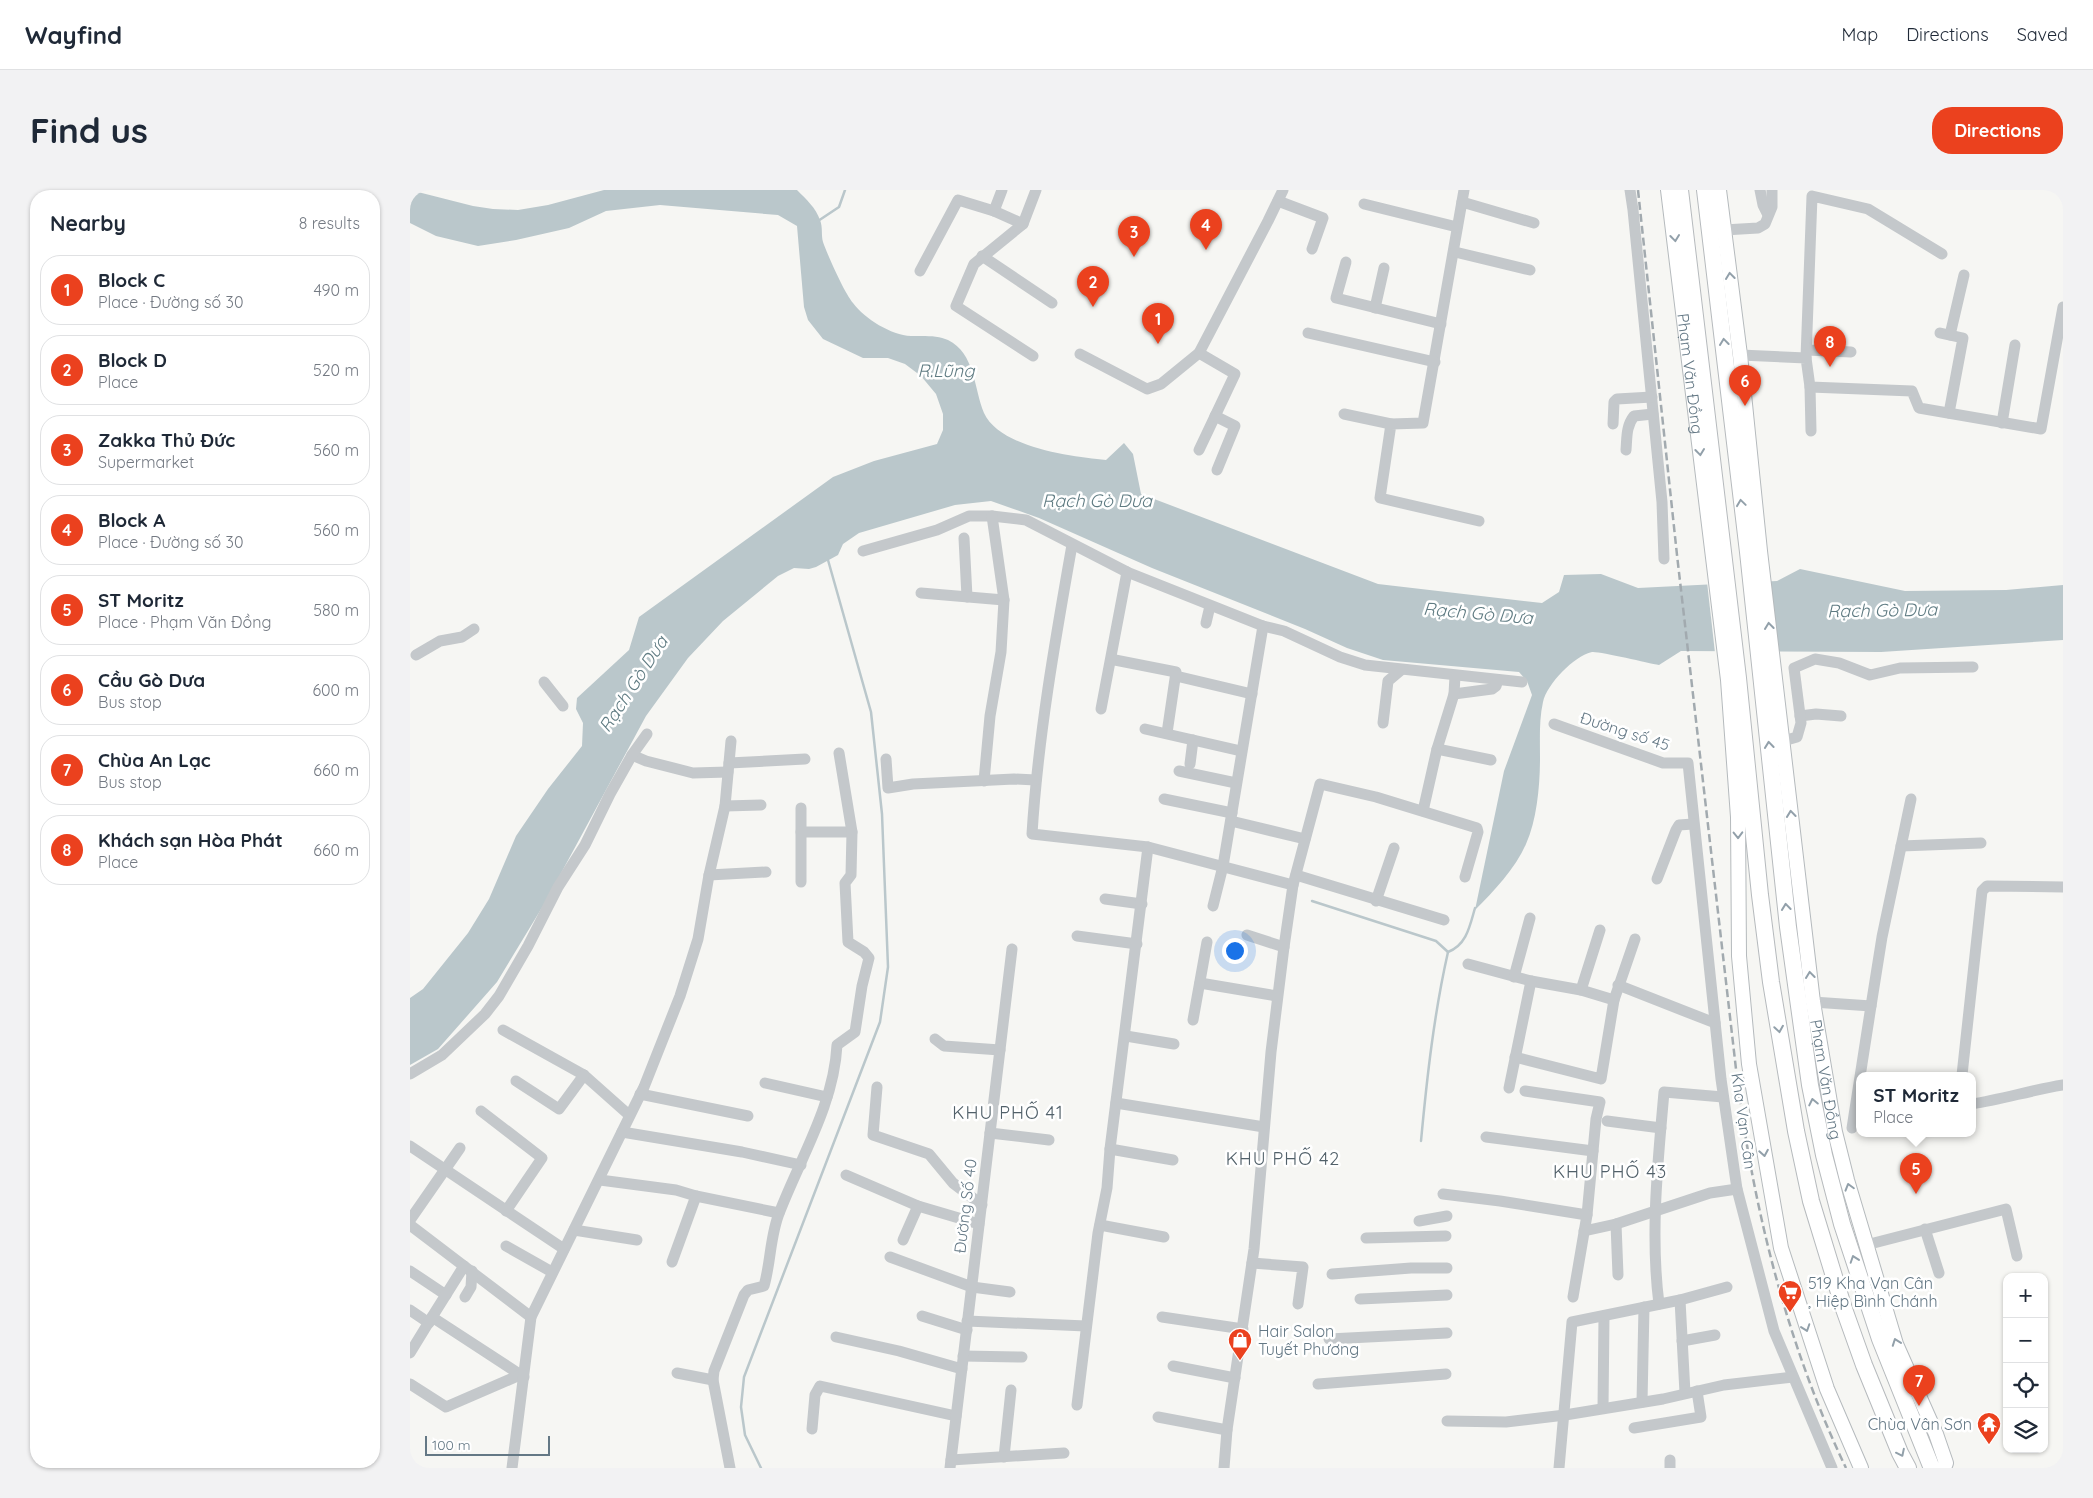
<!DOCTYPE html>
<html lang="en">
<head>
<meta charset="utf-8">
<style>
	body { margin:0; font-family:Quicksand,sans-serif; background:#f2f2f3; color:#1f2937 }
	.controls { position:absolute; right:15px; bottom:15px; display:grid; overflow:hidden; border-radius:10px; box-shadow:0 1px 4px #0004 }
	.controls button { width:45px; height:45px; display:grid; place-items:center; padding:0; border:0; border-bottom:1px solid #e0e1e3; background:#fff; color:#1f2937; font:25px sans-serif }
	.scale { position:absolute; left:15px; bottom:12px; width:125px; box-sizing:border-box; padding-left:5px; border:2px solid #647885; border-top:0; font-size:14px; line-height:18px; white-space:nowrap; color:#647885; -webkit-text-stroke:4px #fff; paint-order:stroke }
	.you { position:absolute; left:824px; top:760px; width:18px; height:18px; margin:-12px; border:4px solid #fff; border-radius:50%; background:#1a73e8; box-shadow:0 0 0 8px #1a73e833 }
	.badge { display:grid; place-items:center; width:32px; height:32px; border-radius:50%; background:#eb411e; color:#fff; font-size:16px; font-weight:700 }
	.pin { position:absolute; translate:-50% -41px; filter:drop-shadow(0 1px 2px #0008) }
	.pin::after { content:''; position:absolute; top:26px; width:18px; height:15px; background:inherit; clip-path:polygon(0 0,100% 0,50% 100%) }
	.popup { position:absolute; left:1446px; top:882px; width:120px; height:65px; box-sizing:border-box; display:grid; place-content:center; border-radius:10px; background:#fff; filter:drop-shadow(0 1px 4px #0005); font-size:16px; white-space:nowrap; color:#747a83 }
	.popup b { font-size:19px; color:#1f2937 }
	.popup::after { content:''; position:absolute; left:50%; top:100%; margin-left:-10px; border:10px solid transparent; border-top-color:#fff }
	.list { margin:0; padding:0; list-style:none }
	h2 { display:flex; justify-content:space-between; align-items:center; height:65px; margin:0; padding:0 20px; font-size:21px }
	h2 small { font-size:16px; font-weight:400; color:#747a83 }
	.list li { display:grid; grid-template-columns:32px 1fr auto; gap:15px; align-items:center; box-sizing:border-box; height:70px; margin:0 10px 10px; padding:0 10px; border:1px solid #e0e1e3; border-radius:20px }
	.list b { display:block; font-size:19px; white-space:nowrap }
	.list p { margin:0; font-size:16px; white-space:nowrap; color:#747a83 }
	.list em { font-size:16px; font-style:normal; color:#747a83 }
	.icon { flex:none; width:28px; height:28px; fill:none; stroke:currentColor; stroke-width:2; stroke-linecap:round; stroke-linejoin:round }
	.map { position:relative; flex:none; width:1653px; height:1278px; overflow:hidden; border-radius:20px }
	header { display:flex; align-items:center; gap:30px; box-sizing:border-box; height:70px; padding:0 25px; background:#fff; border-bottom:1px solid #e0e1e3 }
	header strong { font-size:24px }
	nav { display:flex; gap:28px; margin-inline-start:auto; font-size:18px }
	.intro { display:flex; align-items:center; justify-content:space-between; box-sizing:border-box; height:120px; padding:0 30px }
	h1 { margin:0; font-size:35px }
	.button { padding:12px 22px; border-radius:20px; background:#eb411e; color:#fff; font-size:18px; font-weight:700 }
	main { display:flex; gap:30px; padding:0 30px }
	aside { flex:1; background:#fff; border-radius:20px; box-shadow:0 1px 4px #0004 }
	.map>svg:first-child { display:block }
</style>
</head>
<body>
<header>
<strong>Wayfind</strong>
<nav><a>Map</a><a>Directions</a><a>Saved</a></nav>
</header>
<div class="intro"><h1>Find us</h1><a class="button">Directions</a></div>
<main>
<aside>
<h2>Nearby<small>8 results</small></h2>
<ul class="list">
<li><span class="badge">1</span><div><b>Block C</b><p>Place · Đường số 30</p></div><em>490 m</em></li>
<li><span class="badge">2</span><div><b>Block D</b><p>Place</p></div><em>520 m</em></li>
<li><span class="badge">3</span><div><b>Zakka Thủ Đức</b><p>Supermarket</p></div><em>560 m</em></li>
<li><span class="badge">4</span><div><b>Block A</b><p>Place · Đường số 30</p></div><em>560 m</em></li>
<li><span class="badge">5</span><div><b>ST Moritz</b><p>Place · Phạm Văn Đồng</p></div><em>580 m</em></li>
<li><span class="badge">6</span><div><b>Cầu Gò Dưa</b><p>Bus stop</p></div><em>600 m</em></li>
<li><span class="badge">7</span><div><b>Chùa An Lạc</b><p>Bus stop</p></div><em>660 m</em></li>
<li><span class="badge">8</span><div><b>Khách sạn Hòa Phát</b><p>Place</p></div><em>660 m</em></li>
</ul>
</aside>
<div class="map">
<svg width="1653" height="1278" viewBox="0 0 1653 1278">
	<rect width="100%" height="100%" fill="#f6f6f3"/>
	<!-- water -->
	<path fill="#bac7cb" d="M 0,0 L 63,16 L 83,19 L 108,20 L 138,15 L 194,0 L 387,0 C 396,9 406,18 410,30 C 413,37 411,45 413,52 C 418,66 434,102 443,113 C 455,129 481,145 501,146 C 513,146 528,145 538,150 C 565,163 564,199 574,223 C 590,258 663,267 696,270 L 714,253 L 723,264 L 731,304 L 968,394 L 1132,413 L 1149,402 L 1154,385 L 1191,384 L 1228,398 L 1367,391 L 1390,379 L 1495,401 L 1596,400 L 1653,395 L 1653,450 L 1471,462 L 1271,461 L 1249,475 C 1238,473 1189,461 1182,462 C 1164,466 1137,494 1133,512 C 1129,530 1130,549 1130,568 C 1130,595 1127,630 1116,654 C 1105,679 1084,701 1065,720 L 1094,581 L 1122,505 L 1117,491 L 1109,482 L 973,470 L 937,458 L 895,439 L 742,378 L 629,328 L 581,311 L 545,315 L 449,343 L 433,354 L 428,365 L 406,377 L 399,379 L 384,378 L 368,386 L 313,431 L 278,468 L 236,526 L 136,711 L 87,792 L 28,859 L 0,875 L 0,808 L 13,799 L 58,743 L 79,709 L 106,646 L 138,599 L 172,556 L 173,533 L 166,519 L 167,508 L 219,460 L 229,427 L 423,287 L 464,271 L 527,254 L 533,240 L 533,224 L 526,204 L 511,186 L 495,174 L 478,168 L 453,168 L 413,149 L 398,130 L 394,117 L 387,36 L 368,25 L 250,15 L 196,21 L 159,38 L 106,50 L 68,56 L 26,46 L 0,33 Z"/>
	<!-- pier -->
	<polygon fill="#f6f6f3" points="1358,389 1367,463 1305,463 1297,392"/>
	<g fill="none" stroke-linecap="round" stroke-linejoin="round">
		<!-- stream -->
		<g stroke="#bac7cb" stroke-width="2.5">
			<polyline points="408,31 429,17 435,0"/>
			<polyline points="902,711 1026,751 1038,762"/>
			<path d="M 1011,951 C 1017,887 1024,824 1038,762 C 1057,755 1060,735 1065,718"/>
			<polyline points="351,1278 335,1245 331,1217 334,1187 470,832 478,777 472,624 461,522 418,370"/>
		</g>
		<!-- major casing -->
		<g stroke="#b5babd" stroke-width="16">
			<g id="major">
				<path id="s1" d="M 1258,0 L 1318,490 L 1328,627 L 1329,766 L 1339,874 L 1371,1058 L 1417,1199 L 1451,1278"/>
				<path id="s2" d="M 1309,0 L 1330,165 L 1350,361 L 1403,812 L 1425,942 L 1437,990 L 1486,1154 L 1526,1244 L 1536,1273 L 1534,1278"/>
			</g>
		</g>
		<!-- highway casing -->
		<g stroke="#b6babd" stroke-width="18">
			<g id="highway">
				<polyline points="1270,0 1328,488 1350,705 1361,792 1386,941 1401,1011 1434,1119 1454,1175 1490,1263 1498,1278"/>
				<polyline points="1295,0 1338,362 1378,737 1400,895 1414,965 1432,1034 1470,1149 1521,1276 1523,1278"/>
			</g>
		</g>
		<!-- minor -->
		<g stroke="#c4c8cb" stroke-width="11">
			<polyline points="1054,0 1013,233 981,234 970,308 1069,331"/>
			<polyline points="1220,0 1223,20 1252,312 1254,369"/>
			<polyline points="1350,0 1353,15 1358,25"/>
			<polyline points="868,11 913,28 902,59"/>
			<polyline points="1052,12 1124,33"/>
			<polyline points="954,14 1047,37"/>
			<polyline points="584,21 592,0"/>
			<polyline points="1314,40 1348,38 1355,34 1362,17 1362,0"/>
			<polyline points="1045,62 1120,80"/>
			<polyline points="572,66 642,113"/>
			<polyline points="936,72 926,108 1031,134"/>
			<polyline points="510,81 548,10 584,21 613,34"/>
			<polyline points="965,118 974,78"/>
			<polyline points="898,143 1025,172"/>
			<polyline points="1530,143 1553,148 1539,223"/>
			<polyline points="1540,145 1554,85"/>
			<polyline points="1397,160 1441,162"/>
			<polyline points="789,163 825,184 789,260"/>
			<polyline points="670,164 737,199 751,194 789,163 858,31 873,0"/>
			<polyline points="1330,165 1396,168 1400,197 1502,201 1509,218 1631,239 1653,117"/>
			<polyline points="623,166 546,116 564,74 613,34 626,0"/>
			<polyline points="1396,168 1402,6 1458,19 1532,64"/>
			<polyline points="1400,197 1401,241"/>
			<polyline points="934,224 981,234"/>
			<polyline points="805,226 825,236 807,280"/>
			<polyline points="1592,233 1605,155"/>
			<polyline points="1203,234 1204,212 1207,209 1242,207"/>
			<path d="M 1216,260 C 1217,248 1216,236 1224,226 L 1243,224"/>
			<polyline points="554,348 557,407"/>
			<path d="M 662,355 C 645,451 628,547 622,644 L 738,657 L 883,695"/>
			<polyline points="453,361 527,340 559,326 582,326 616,330 717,382 853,436 874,441 930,467 955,475 1112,492"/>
			<polyline points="511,403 594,410"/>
			<polyline points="796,433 800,416"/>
			<polyline points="6,465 30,451 52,447 64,439"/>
			<polyline points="705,470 766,482 757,543"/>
			<polyline points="766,486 842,504"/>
			<polyline points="134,492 153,516"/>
			<polyline points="1044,504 1082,499 1086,496 1088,490"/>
			<polyline points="691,519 717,382"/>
			<polyline points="1390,526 1406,524 1431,526"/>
			<polyline points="973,533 978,491 991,480"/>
			<polyline points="1144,534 1253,573 1278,573 1311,889 1327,999 1364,1141 1422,1278"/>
			<polyline points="735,539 831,561"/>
			<polyline points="1373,551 1387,547 1391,533 1384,478 1405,469 1429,473 1460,485 1490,478 1563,477"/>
			<polyline points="1027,559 1081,570"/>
			<polyline points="222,565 236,571 283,583 318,582"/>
			<polyline points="476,569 478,598 503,594 604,589 626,590"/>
			<polyline points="319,573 395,569"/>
			<polyline points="780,574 783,550"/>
			<polyline points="769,581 826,593"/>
			<polyline points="574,591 580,526 591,462 594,410 582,326"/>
			<polyline points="754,609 822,623"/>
			<polyline points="315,616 351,615"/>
			<polyline points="391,618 391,692"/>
			<polyline points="1013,621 1027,559 1044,504 1045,486"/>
			<polyline points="821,631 895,649"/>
			<polyline points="391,642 442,642"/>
			<polyline points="1491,656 1571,653"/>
			<polyline points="299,685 356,682"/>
			<polyline points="886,685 1034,730"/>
			<polyline points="1247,689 1266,640 1269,635 1283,634"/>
			<polyline points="695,709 732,714"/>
			<polyline points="966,711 984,658"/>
			<polyline points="803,716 813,676 853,436"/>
			<polyline points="837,745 874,757"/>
			<polyline points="667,746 727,754"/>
			<polyline points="1058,774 1121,791 1171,800 1204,810"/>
			<polyline points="1104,787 1120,728"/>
			<polyline points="790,793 867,806"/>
			<polyline points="1208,795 1305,833"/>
			<polyline points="1171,800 1190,740"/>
			<polyline points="1403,812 1461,816 1472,747 1501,609"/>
			<polyline points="783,830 797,752"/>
			<polyline points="93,840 174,885 219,925"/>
			<polyline points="716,846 764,854"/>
			<polyline points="525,849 534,856 590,860"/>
			<polyline points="1105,867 1191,889 1204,810 1225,749"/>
			<polyline points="0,884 32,865 75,824 89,806 118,756 148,697 175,655 200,604 222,565 237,544"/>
			<polyline points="1552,885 1572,701 1577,696 1653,697"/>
			<polyline points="106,891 149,919 174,885"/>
			<polyline points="355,893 417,907"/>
			<polyline points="467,897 463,945 519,964 543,993 572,1015"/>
			<polyline points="1099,898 1121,791"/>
			<polyline points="1115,901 1190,912 1186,929 1177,1025 1163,1107"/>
			<polyline points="230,904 338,926"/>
			<polyline points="706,913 854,937"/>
			<path d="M 1562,914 C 1593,909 1622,900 1653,895"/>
			<polyline points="71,921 132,968 96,1021"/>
			<polyline points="1197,931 1251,938"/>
			<polyline points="1442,938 1461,816"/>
			<polyline points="212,942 332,962 391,975"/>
			<polyline points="580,943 639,950"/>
			<polyline points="1076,947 1183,961"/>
			<polyline points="0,956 154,1059"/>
			<polyline points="700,959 763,970"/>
			<polyline points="436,985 508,1016 569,1034"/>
			<polyline points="190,990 266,1000 286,1006 369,1023"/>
			<polyline points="1033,1004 1090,1011 1177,1025"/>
			<polyline points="0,1030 50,958"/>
			<polyline points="1009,1031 1037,1026"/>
			<polyline points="1206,1034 1208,1085"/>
			<polyline points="0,1035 121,1127"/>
			<polyline points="690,1035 754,1047"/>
			<polyline points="1515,1039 1529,1083"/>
			<polyline points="164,1040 227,1050"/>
			<polyline points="1174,1041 1206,1034 1300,1003 1327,999"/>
			<polyline points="956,1048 1036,1046"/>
			<polyline points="493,1050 508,1016"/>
			<polyline points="1456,1055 1596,1019 1607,1066"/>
			<polyline points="96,1056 142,1082"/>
			<polyline points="480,1067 562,1097 600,1102"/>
			<polyline points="262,1072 286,1006"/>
			<polyline points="842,1073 893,1077 888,1114"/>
			<polyline points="0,1081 36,1105"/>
			<polyline points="922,1084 1001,1078 1037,1078"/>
			<polyline points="55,1107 61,1097 62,1081"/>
			<polyline points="950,1109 1037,1105"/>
			<polyline points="1270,1110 1275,1203"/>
			<path d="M 1249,1114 C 1240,1044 1248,971 1254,902 L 1313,907"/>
			<polyline points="0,1120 19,1133"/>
			<polyline points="512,1126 557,1140"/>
			<polyline points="22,1127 54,1076"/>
			<polyline points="752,1127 833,1139"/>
			<polyline points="557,1131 676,1136"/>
			<polyline points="426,1147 489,1161 552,1179"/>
			<polyline points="919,1149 1037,1143"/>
			<polyline points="1272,1151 1305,1145"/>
			<polyline points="0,1163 22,1127 114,1187"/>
			<polyline points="553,1166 612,1167"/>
			<polyline points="763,1176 825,1188"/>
			<polyline points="267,1183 303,1190"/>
			<polyline points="0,1194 36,1217 110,1185"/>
			<polyline points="908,1194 1036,1184"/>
			<polyline points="1232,1212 1234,1117"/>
			<polyline points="667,1215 688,1043 697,998 700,959 738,657"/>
			<polyline points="1193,1218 1194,1126"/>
			<polyline points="748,1227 817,1240"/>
			<polyline points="1037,1231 1096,1232 1155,1225 1253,1209 1314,1195 1383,1187"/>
			<polyline points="1224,1238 1291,1227 1287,1201"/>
			<polyline points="402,1239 405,1205 410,1196 546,1226"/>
			<polyline points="594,1267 601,1200"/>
			<polyline points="541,1270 654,1263"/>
			<polyline points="1260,1270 1260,1278"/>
			<polyline points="102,1278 121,1127 234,897 270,806 288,749 299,685 315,616 321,551"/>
			<path d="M 320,1278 L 303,1190 L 304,1181 L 334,1105 L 338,1100 L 354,1096 C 361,1072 360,1044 370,1021 C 391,967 424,914 427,855 L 445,842 L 452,796 L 459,768 L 454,762 L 438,752 L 435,693 L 441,685 L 442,642 L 429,563"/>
			<polyline points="540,1278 602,759"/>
			<polyline points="814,1278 817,1240 844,1059 861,862 874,757 883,695 910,594 966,607 1067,638 1068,642 1055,687"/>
			<polyline points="1149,1278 1162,1132 1270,1110 1317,1097"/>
		</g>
		<!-- major -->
		<use href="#major" stroke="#fff" stroke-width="14"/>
		<!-- highway -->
		<use href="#highway" stroke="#fff" stroke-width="16"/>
		<!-- rail -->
		<path stroke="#a2aaaf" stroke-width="2.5" stroke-dasharray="8 4" stroke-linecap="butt" d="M 1228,0 L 1267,365 L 1326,879 C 1342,1014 1377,1155 1436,1278"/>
	</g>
	<!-- one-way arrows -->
	<defs><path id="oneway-chevron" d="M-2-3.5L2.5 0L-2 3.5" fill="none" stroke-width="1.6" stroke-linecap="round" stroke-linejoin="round" transform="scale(1.25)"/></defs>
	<g stroke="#92a0aa">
		<use href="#oneway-chevron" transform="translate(1265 48) rotate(83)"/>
		<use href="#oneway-chevron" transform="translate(1320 86) rotate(-97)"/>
		<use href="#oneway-chevron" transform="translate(1314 152) rotate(-97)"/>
		<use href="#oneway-chevron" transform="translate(1290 262) rotate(83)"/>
		<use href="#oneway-chevron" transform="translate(1331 313) rotate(-98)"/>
		<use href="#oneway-chevron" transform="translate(1359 436) rotate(-97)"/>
		<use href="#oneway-chevron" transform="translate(1359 555) rotate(-96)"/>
		<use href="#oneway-chevron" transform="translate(1381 624) rotate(-96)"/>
		<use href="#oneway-chevron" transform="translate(1328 645) rotate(89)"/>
		<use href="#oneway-chevron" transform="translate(1376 717) rotate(-96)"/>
		<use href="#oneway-chevron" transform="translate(1400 785) rotate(-97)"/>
		<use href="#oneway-chevron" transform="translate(1369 839) rotate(81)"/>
		<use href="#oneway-chevron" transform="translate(1403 912) rotate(-102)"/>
		<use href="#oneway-chevron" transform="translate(1354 963) rotate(80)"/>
		<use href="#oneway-chevron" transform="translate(1439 997) rotate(-106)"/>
		<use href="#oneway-chevron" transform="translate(1444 1069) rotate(-109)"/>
		<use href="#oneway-chevron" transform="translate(1396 1138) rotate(71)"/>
		<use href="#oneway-chevron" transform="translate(1486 1152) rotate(-110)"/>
		<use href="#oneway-chevron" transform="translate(1491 1263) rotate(64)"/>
	</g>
	<!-- icons -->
	<defs>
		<g id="supermarket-pin" transform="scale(1.25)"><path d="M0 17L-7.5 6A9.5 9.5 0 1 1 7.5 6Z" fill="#eb411e" stroke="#fff"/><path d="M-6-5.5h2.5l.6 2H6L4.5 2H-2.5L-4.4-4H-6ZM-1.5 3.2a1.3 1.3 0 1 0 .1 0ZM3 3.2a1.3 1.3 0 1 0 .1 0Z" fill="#fff"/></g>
		<g id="shop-pin" transform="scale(1.25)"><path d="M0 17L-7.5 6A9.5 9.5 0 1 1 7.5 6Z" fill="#eb411e" stroke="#fff"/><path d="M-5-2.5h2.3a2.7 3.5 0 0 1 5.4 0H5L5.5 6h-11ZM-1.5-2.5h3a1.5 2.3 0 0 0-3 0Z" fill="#fff"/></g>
		<g id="temple-pin" transform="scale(1.25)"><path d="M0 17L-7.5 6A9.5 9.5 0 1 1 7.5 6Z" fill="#eb411e" stroke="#fff"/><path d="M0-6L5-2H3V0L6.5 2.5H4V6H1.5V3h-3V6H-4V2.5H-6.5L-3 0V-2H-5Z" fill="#fff"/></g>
	</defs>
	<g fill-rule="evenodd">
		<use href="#supermarket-pin" x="1380" y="1102"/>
		<use href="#shop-pin" x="830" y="1150"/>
		<use href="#temple-pin" x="1579" y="1234"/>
	</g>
	<g text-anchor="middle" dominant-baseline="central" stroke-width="5" stroke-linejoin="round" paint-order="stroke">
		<!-- street labels -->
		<g font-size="16" fill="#647885" stroke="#fff">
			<text stroke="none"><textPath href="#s1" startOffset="185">Phạm Văn Đồng</textPath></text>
			<text transform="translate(1215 541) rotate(18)">Đường số 45</text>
			<text stroke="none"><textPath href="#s2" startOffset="896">Phạm Văn Đồng</textPath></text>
			<text transform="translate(1334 931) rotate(82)">Kha Vạn Cân</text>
			<text transform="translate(555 1016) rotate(-83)">Đường Số 40</text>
		</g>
		<!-- poi labels -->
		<g font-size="16" fill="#647885" stroke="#fff" text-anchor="start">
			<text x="1398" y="1093">519 Kha Vạn Cân<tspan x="1398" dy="18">, Hiệp Bình Chánh</tspan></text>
			<text x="848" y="1141">Hair Salon<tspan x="848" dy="18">Tuyết Phương</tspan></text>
			<text x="1562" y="1234" text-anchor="end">Chùa Vân Sơn</text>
		</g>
		<!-- water labels -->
		<g font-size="18" font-style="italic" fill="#5f7b82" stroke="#fff">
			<text x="536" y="180">R.Lũng</text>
			<text x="687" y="310">Rạch Gò Dưa</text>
			<text transform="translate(1472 420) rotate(-1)">Rạch Gò Dưa</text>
			<text transform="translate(1068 423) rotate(5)">Rạch Gò Dưa</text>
			<text transform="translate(223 494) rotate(-57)">Rạch Gò Dưa</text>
		</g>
		<!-- neighbourhood labels -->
		<g font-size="18" letter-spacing="1" fill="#52616a" stroke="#fff">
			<text x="598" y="922">KHU PHỐ 41</text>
			<text x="873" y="968">KHU PHỐ 42</text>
			<text x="1200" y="981">KHU PHỐ 43</text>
		</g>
	</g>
</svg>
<div class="controls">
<button>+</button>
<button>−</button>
<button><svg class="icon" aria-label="locate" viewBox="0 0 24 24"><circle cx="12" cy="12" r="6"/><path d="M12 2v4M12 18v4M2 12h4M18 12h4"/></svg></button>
<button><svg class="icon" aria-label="layers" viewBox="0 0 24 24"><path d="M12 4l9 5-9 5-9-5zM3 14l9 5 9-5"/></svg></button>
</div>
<div class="scale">100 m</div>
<div class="you"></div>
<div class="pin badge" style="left:748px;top:154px">1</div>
<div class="pin badge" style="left:683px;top:117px">2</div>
<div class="pin badge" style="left:724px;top:67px">3</div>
<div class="pin badge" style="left:796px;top:60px">4</div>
<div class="pin badge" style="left:1506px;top:1004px">5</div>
<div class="popup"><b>ST Moritz</b>Place</div>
<div class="pin badge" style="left:1335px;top:216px">6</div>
<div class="pin badge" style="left:1509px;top:1216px">7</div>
<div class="pin badge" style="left:1420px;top:177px">8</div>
</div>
</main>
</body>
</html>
